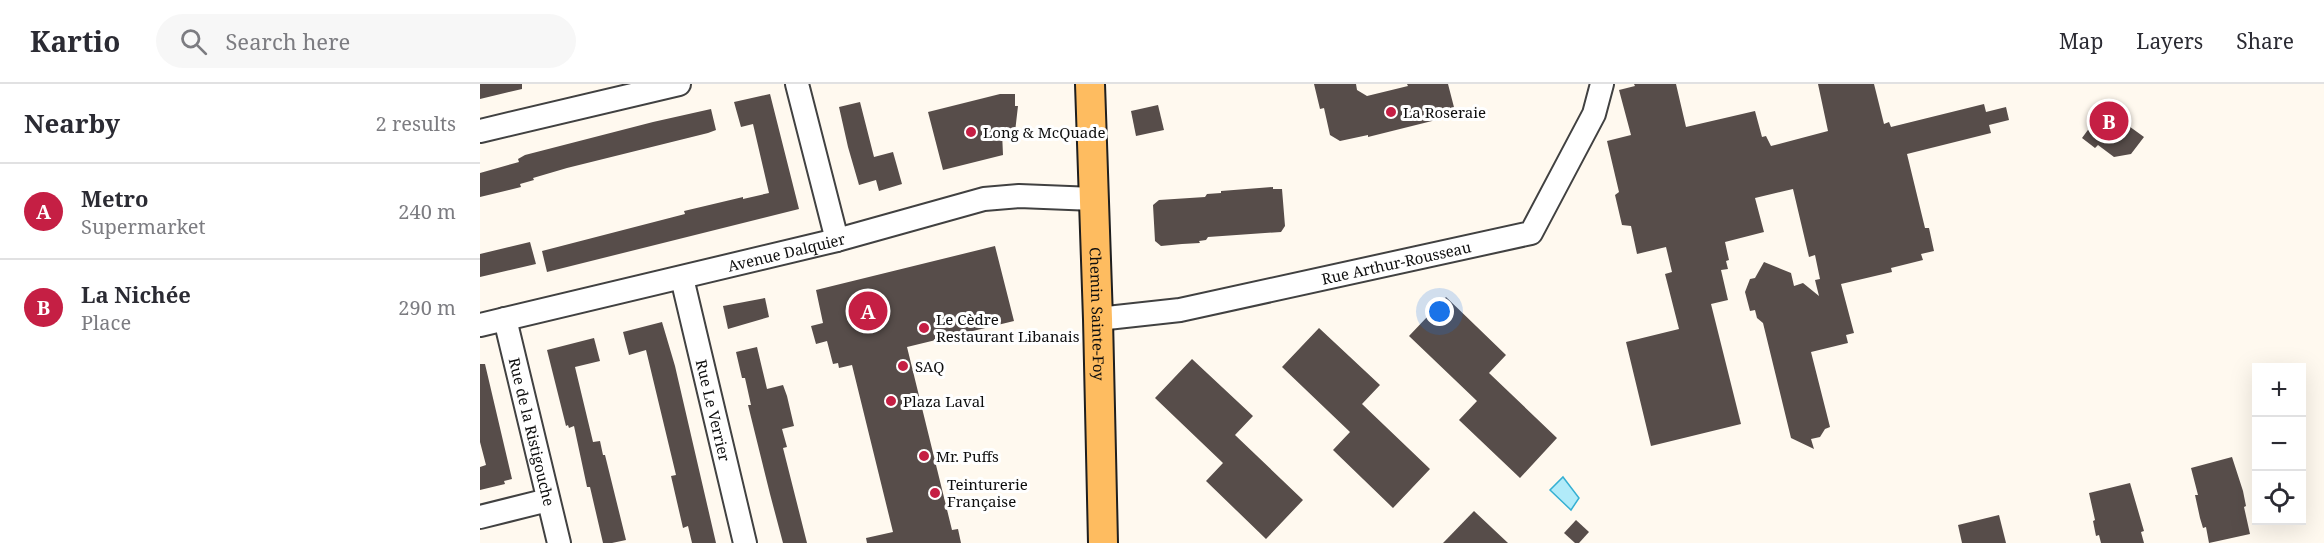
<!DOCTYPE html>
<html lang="en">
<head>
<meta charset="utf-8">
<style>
	body { margin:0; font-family:"Noto Serif",serif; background:#f7f7f7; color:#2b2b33 }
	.controls { position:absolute; right:18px; bottom:18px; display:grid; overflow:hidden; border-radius:0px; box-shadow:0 6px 24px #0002 }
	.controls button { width:54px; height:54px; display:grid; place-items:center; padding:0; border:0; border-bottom:2px solid #e1e1e2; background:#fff; color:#2b2b33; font:30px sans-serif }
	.you { position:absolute; left:960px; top:228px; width:21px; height:21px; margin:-15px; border:4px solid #fff; border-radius:50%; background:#1a73e8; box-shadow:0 0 0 9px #1a73e833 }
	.badge { display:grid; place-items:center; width:39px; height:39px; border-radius:50%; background:#c51f44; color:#fff; font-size:20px; font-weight:700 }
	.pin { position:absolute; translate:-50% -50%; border:3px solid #fff; box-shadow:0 2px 6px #0006 }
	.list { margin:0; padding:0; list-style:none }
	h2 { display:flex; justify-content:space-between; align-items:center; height:78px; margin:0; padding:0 24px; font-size:26px }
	h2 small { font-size:20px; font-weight:400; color:#7c7c81 }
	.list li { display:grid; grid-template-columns:39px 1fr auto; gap:18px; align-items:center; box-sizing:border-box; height:96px; padding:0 24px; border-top:2px solid #e1e1e2 }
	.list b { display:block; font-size:22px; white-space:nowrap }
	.list p { margin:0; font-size:20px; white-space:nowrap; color:#7c7c81 }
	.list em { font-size:20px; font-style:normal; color:#7c7c81 }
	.icon { flex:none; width:33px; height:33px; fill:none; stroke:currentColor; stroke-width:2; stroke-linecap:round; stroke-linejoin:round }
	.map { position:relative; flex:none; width:1844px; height:459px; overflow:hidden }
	header { display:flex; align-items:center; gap:36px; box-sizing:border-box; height:84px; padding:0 30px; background:#fff; border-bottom:2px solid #e1e1e2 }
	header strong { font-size:28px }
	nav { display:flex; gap:33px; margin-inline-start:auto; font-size:21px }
	.search { width:420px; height:54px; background:#f7f7f7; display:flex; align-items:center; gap:15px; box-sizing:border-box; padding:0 21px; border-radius:33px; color:#7c7c81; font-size:22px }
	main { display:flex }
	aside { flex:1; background:#fff }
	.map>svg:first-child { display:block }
</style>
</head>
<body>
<header>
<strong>Kartio</strong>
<div class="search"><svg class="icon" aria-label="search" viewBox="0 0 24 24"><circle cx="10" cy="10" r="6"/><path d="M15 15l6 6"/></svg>Search here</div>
<nav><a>Map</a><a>Layers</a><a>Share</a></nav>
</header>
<main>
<aside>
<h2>Nearby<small>2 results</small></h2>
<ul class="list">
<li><span class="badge">A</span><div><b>Metro</b><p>Supermarket</p></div><em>240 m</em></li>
<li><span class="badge">B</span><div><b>La Nichée</b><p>Place</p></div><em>290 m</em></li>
</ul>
</aside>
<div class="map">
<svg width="1844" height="459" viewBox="0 0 1844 459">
	<rect width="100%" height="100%" fill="#fff9ef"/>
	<!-- water -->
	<polygon fill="#b1ebf9" stroke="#35b0d3" stroke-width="1.5" points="1083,393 1099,414 1091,426 1070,406"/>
	<!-- building -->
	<g fill="#574d4a">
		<polygon points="0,0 42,0 42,5 0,15"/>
		<polygon points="834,0 876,0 877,6 887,12 928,2 927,0 968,0 976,31 888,53 888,51 860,57 850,51 844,24 840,25"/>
		<polygon points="1154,0 1196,0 1206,43 1275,27 1282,53 1286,52 1291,62 1348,47 1338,0 1394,0 1404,40 1409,38 1411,43 1504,20 1506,28 1526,23 1529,36 1509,41 1511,49 1427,70 1445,144 1449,144 1454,167 1441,170 1443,176 1411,184 1412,188 1361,200 1374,249 1366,251 1368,259 1331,268 1350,343 1345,345 1340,353 1331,355 1334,365 1311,354 1283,239 1277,234 1275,226 1270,227 1265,208 1270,195 1275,194 1284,178 1311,189 1314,202 1323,199 1339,212 1335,196 1340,195 1335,171 1329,173 1313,105 1275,114 1284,148 1245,158 1249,176 1246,177 1248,185 1241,186 1248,216 1231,220 1261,340 1171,362 1146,258 1199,245 1185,190 1192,188 1186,163 1157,170 1151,142 1142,141 1135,111 1139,108 1127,57 1151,51 1139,6 1155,2"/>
		<polygon points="290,10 319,125 67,188 62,167 205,130 204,127 263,113 263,115 289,109 273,40 261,43 254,18"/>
		<polygon points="520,10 535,10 535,22 538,22 535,48 522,48 523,71 463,86 448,28"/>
		<polygon points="380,18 394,73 413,68 422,100 399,107 396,96 379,101 368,63 359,23"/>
		<polygon points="678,21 684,46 656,52 651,27"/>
		<polygon points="1624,24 1664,53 1651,70 1634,73 1618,61 1615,64 1602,54"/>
		<polygon points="231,25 236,46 228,49 87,84 53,94 54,96 40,100 41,103 0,113 0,89 39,78 38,75 45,71 173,38"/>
		<polygon points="793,103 793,105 802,105 805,142 801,148 728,153 726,156 719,157 720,159 702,160 681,162 675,157 673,121 679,116 725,113 727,110 741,109 741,107"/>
		<polygon points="50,158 56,180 0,193 0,170"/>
		<polygon points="515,162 534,237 427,263 472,446 478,445 481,459 387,459 386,454 413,448 372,281 359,284 358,279 353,280 347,257 336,260 331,242 343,239 336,206"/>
		<polygon points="966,213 1026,271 1009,289 1077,354 1040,394 979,336 997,317 929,252"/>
		<polygon points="285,214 289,233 248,245 243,222"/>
		<polygon points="182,238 195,282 236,459 212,459 208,442 203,444 191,392 196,391 166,266 149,271 143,248"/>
		<polygon points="839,244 900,301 882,320 950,385 913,424 853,366 870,348 802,283"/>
		<polygon points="114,254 120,277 95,283 113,358 120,357 123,371 125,371 146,456 132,459 123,459 110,403 107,403 94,342 89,344 88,341 86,342 67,266"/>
		<polygon points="277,263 287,305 303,301 307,312 314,342 302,345 307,363 303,364 327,459 303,459 290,410 268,321 271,321 265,294 262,294 256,268"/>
		<polygon points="712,275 773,332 755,351 823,416 786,455 726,397 743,379 675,314"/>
		<polygon points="0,280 5,280 32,395 24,397 25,400 0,406 0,383 6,381 0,358"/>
		<polygon points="1752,373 1763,407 1766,422 1764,423 1770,450 1729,459 1726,443 1723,444 1720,434 1715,411 1718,411 1711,384"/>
		<polygon points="1650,399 1664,447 1661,448 1664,459 1621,459 1619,451 1616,452 1613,437 1615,436 1609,409"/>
		<polygon points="994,427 1028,459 963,459"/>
		<polygon points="1519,431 1526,459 1482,459 1478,441"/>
		<polygon points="1096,436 1109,448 1099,459 1095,459 1084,449"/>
	</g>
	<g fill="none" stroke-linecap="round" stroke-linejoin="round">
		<!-- minor casing -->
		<g stroke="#414141" stroke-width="26">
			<g id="minor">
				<polyline points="317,0 357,156"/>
				<polyline points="0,47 199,0"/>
				<path id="s1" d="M 202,194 L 265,459"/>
				<path id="s2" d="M 25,235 L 79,459"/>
				<path id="s3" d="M 618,235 L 700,226 L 1051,149 L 1114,30 L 1122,0"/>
				<path id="s4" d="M 0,241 L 357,156 L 504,115 L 539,112 L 614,115"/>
				<polyline points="0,433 68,416"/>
			</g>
		</g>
		<!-- major casing -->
		<g stroke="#1f1f1f" stroke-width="32">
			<g id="major">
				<path id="s5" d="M 610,0 L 618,235 L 623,459"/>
			</g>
		</g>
		<!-- minor -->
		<use href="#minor" stroke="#fff" stroke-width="22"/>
		<!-- major -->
		<use href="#major" stroke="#febc60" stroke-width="28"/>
	</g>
	<!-- markers -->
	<g fill="#c51f44" stroke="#fff" stroke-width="2">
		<circle cx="911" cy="28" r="6"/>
		<circle cx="491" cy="48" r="6"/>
		<circle cx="444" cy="244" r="6"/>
		<circle cx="423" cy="282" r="6"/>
		<circle cx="411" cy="317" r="6"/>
		<circle cx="444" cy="372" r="6"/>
		<circle cx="455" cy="409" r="6"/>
	</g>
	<g text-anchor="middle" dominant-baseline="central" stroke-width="6" stroke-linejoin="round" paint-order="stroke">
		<!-- poi labels -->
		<g font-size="15" fill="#0e0e0e" stroke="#fff" text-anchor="start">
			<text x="923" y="28">La Roseraie</text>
			<text x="503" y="48">Long &amp; McQuade</text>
			<text x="456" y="235">Le Cèdre<tspan x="456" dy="17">Restaurant Libanais</tspan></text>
			<text x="435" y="282">SAQ</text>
			<text x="423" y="317">Plaza Laval</text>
			<text x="456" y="372">Mr. Puffs</text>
			<text x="467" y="400">Teinturerie<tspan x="467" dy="17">Française</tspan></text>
		</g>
		<!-- street labels -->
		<g font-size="15" fill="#0e0e0e" stroke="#fff">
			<text stroke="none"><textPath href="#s4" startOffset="315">Avenue Dalquier</textPath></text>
			<text stroke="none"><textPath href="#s3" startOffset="304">Rue Arthur-Rousseau</textPath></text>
			<text stroke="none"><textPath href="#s5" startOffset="230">Chemin Sainte-Foy</textPath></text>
			<text stroke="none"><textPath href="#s1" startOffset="136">Rue Le Verrier</textPath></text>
			<text stroke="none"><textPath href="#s2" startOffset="116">Rue de la Ristigouche</textPath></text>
		</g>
	</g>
</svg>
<div class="controls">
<button>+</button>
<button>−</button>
<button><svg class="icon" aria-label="locate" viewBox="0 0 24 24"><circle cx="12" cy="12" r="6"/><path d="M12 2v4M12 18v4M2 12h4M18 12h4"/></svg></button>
</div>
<div class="you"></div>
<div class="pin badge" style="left:388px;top:227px">A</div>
<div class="pin badge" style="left:1629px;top:37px">B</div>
</div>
</main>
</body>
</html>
